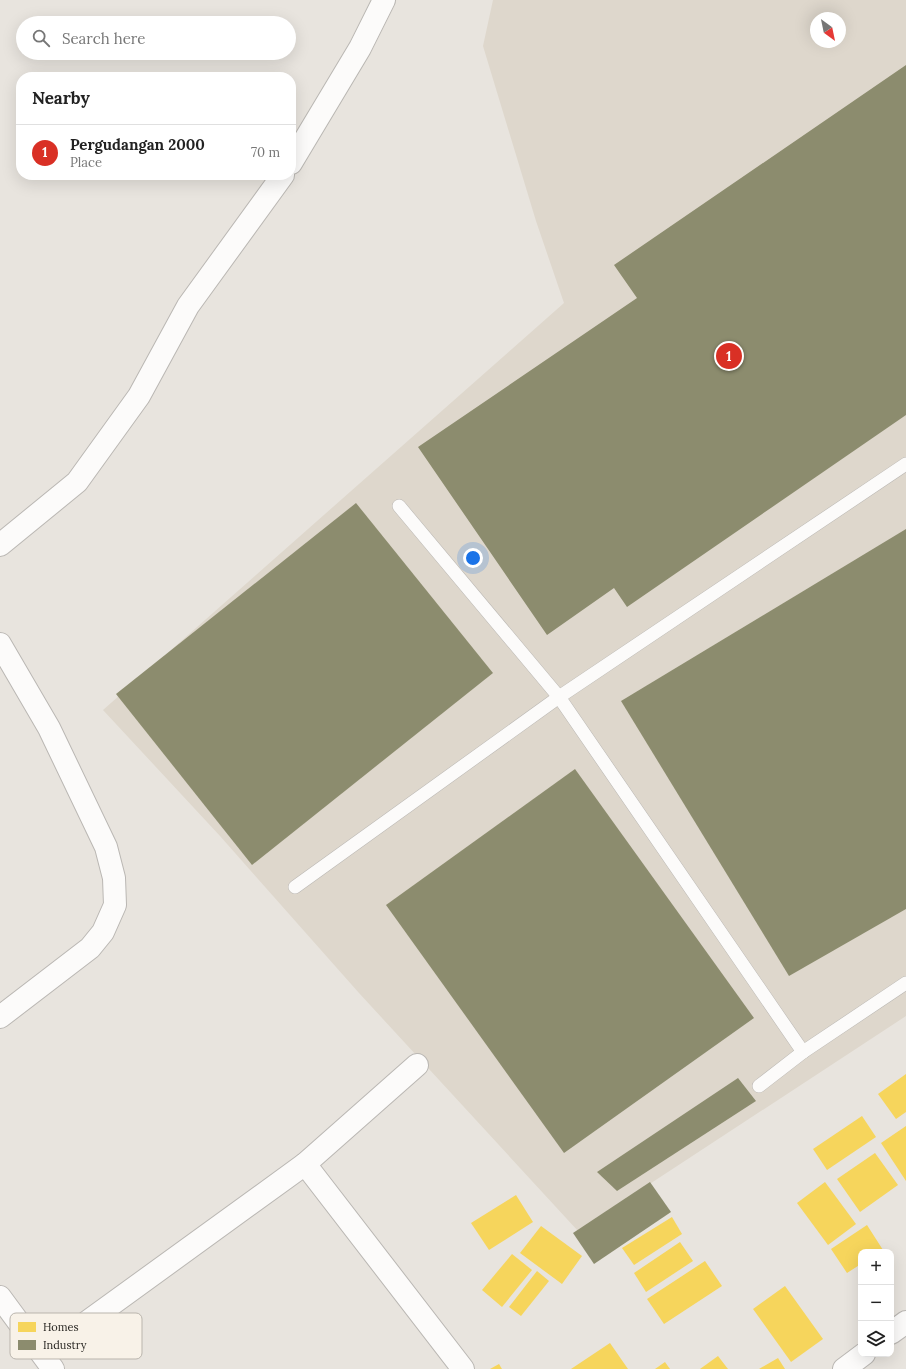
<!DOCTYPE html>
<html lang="en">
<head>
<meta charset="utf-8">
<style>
	body { margin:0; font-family:Lora,serif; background:#f2f2f2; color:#222 }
	.controls { position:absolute; right:12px; bottom:12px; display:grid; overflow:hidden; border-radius:8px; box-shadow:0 4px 16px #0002 }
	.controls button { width:36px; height:36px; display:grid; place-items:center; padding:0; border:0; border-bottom:1px solid #e0e0e0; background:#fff; color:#222; font:20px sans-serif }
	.compass { position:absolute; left:810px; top:12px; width:36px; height:36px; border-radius:50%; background:#fff; box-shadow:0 4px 16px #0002; rotate:147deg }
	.you { position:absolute; left:473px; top:558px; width:14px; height:14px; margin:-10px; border:3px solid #fff; border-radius:50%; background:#1a73e8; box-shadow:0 0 0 6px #1a73e833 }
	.badge { display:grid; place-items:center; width:26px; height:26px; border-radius:50%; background:#d93025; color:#fff; font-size:13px; font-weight:700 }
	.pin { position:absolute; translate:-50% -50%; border:2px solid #fff; box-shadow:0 1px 4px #0006 }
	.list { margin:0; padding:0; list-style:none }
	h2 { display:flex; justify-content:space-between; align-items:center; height:52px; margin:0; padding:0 16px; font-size:17px }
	h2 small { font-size:13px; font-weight:400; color:#767676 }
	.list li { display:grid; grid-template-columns:26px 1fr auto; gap:12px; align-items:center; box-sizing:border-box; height:56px; padding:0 16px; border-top:1px solid #e0e0e0 }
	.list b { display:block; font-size:15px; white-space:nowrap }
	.list p { margin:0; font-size:13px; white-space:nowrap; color:#767676 }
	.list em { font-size:13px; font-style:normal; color:#767676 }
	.icon { flex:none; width:22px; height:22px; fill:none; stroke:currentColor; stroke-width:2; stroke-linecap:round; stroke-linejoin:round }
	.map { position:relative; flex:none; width:906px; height:1369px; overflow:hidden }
	.search { position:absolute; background:#fff; box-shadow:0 4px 16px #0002; left:16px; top:16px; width:280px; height:44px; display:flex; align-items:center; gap:10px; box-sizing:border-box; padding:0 14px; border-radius:22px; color:#767676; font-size:15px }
	.panel { position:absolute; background:#fff; box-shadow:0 4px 16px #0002; left:16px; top:72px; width:280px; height:108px; border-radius:16px }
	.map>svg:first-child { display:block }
</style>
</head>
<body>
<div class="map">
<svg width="906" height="1369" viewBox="0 0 906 1369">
	<rect width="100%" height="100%" fill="#e8e4de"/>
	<!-- built -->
	<path fill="#ded7cc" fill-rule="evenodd" d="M 493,0 L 906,0 L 906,1016 L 578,1231 L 359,993 L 220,836 L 103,710 L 564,303 L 536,221 L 483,46 ZM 816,18 L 840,18 L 840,42 L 816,42 Z"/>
	<!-- homes -->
	<g fill="#f6d55c">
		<polygon points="906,1074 906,1112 896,1119 878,1094"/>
		<polygon points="862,1116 876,1137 827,1170 813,1149"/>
		<polygon points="906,1126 906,1181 881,1143"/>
		<polygon points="875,1153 898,1185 860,1212 837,1179"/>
		<polygon points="825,1182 856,1224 828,1245 797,1203"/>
		<polygon points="516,1195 533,1222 489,1250 471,1223"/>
		<polygon points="672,1217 682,1234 634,1265 622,1248"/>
		<polygon points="867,1225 883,1250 880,1252 861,1252 861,1264 847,1273 831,1249"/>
		<polygon points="541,1226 582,1256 562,1284 520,1253"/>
		<polygon points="680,1242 693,1261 646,1292 634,1273"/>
		<polygon points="512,1254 532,1270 502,1307 482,1290"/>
		<polygon points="705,1261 722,1286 664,1324 647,1299"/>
		<polygon points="537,1271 549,1281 521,1316 509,1307"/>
		<polygon points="785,1286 823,1339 791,1362 753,1309"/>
		<polygon points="610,1343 628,1369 571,1369"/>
		<polygon points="718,1356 728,1369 700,1369"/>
		<polygon points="778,1358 785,1369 759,1369"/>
		<polygon points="665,1362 670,1369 655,1369"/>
		<polygon points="499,1364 502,1369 490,1369"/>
	</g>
	<!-- industry -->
	<g fill="#8c8c6e">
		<polygon points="906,65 906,415 627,607 614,588 547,635 418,447 637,298 614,265"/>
		<polygon points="356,503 493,673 252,865 116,694"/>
		<polygon points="906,529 906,909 789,976 621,701"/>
		<polygon points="575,769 754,1018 564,1153 386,905"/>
		<polygon points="738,1078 756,1101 617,1191 597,1172"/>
		<polygon points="650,1182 671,1212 594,1264 573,1233"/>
	</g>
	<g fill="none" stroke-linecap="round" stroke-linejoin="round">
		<!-- service casing -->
		<g stroke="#bab7b3" stroke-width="14">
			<g id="service">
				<polyline points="399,506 559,697 803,1052 906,983"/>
				<polyline points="295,887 559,697 906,464"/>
				<polyline points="759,1086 803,1052"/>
			</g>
		</g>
		<!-- minor casing -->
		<g stroke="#bab7b3" stroke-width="24">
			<g id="minor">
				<polyline points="291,163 360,48 384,0"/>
				<polyline points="0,545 77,482 139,396 188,306 283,175"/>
				<polyline points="0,644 49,728 106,847 114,878 115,905 103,932 90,948 0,1017"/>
				<polyline points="305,1164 463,1369"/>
				<polyline points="891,1333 906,1322"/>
				<polyline points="43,1354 305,1164 417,1065"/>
				<polyline points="844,1369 864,1354"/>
			</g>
		</g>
		<!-- tertiary casing -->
		<g stroke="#bab7b3" stroke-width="24">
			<polyline id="tertiary" points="0,1297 53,1369"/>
		</g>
		<!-- service -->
		<use href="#service" stroke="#fcfbfa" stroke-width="13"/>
		<!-- minor -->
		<use href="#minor" stroke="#fcfbfa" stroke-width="22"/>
		<!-- tertiary -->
		<use href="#tertiary" stroke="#fcfbfa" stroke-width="22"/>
	</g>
	<!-- legend -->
	<rect x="10" y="1313" width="132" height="46" rx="6" fill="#f8f2e8" stroke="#bab5ad" stroke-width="1"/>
	<rect x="18" y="1322" width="18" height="10" fill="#f6d55c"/>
	<rect x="18" y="1340" width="18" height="10" fill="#8c8c6e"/>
	<g font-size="11" fill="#282622">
		<text x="43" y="1331">Homes</text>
		<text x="43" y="1349">Industry</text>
	</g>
</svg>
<div class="controls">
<button>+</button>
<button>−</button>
<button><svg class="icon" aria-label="layers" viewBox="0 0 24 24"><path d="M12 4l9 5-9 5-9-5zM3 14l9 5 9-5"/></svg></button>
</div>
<svg class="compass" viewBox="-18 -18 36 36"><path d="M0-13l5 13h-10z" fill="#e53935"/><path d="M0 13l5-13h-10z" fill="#767676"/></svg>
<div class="you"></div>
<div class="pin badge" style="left:729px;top:356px">1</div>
<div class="search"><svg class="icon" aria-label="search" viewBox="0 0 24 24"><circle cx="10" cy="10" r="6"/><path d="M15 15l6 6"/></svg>Search here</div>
<section class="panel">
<h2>Nearby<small></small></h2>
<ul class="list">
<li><span class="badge">1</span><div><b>Pergudangan 2000</b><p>Place</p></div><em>70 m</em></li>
</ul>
</section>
</div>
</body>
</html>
